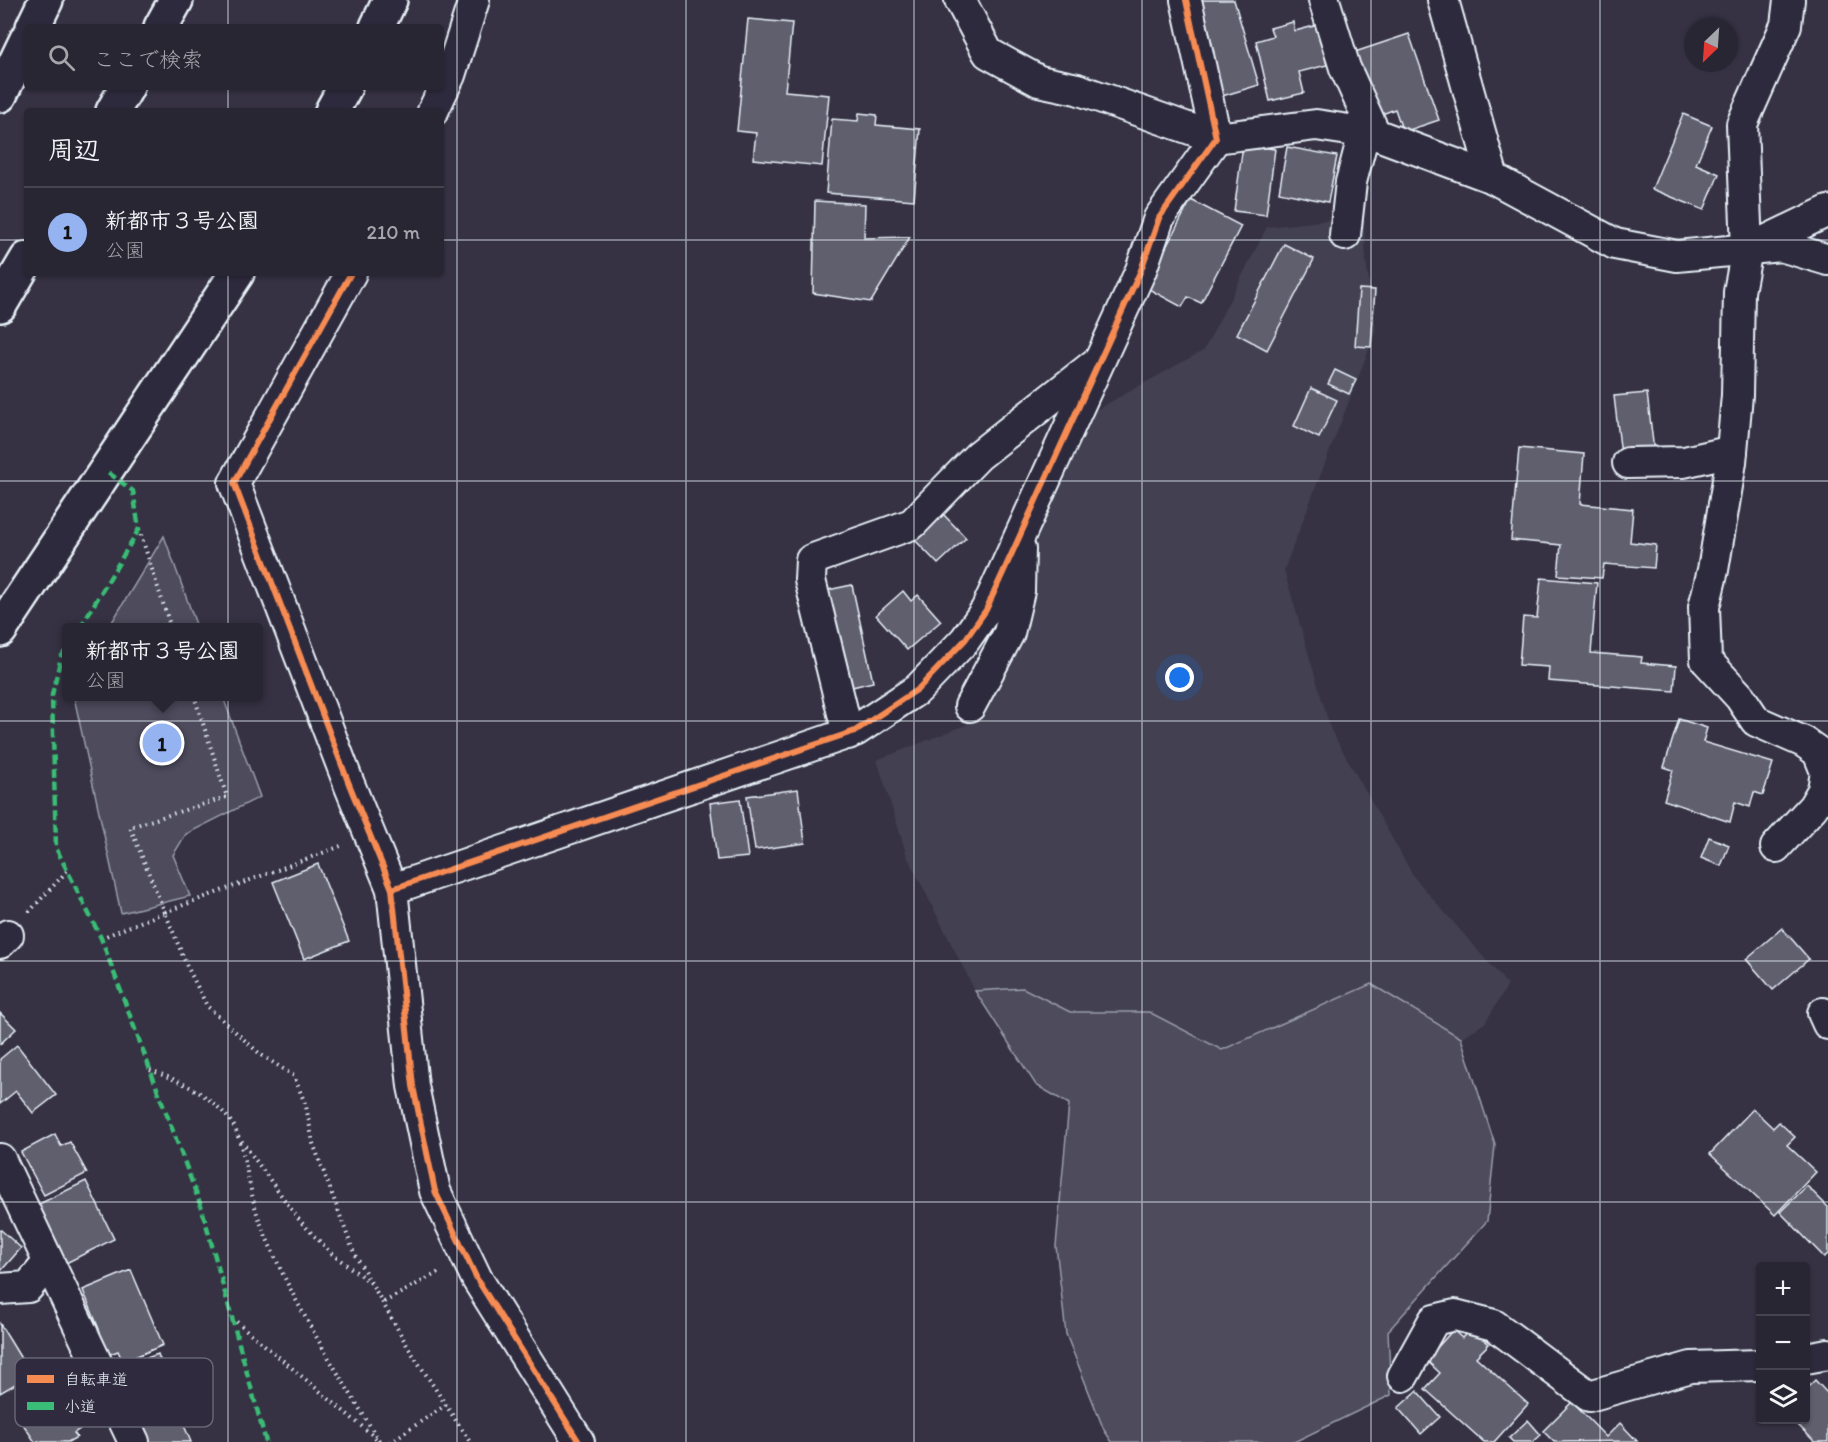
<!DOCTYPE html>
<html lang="ja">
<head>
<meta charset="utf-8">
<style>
	body { margin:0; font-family:Itim,"Klee One",sans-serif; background:#34323f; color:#f1f3f6 }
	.controls { position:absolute; right:18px; bottom:18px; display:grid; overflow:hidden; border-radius:6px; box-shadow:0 2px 4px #0004 }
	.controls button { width:54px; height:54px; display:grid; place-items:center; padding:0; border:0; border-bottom:2px solid #44434e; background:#282633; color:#f1f3f6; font:30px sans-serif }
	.compass { position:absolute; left:1684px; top:18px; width:54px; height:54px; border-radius:50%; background:#282633; box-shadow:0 2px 4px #0004; rotate:205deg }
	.you { position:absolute; left:1180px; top:678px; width:21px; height:21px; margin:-15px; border:4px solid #fff; border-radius:50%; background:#1a73e8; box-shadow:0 0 0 9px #1a73e833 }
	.badge { display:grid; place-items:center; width:39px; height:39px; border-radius:50%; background:#95b2f1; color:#111; font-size:20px; font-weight:700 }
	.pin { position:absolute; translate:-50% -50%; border:3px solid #fff; box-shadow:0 2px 6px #0006 }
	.popup { position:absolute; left:62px; top:623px; width:201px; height:78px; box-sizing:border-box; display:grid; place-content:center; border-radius:6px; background:#282633; filter:drop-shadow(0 2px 4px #0005); font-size:20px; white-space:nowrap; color:#a5a5ac }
	.popup b { font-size:22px; color:#f1f3f6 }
	.popup::after { content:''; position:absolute; left:50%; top:100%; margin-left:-12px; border:12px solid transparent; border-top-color:#282633 }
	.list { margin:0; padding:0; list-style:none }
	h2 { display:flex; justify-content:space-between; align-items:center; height:78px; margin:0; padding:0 24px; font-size:26px }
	h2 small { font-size:20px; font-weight:400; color:#a5a5ac }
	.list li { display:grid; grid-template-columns:39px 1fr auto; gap:18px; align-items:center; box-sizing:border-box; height:90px; padding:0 24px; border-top:2px solid #44434e }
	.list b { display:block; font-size:22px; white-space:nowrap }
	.list p { margin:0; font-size:20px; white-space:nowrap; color:#a5a5ac }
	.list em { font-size:20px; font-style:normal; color:#a5a5ac }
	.icon { flex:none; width:33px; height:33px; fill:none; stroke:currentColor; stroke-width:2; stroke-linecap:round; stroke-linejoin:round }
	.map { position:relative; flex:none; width:1828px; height:1442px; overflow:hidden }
	.search { position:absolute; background:#282633; box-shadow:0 2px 4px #0004; left:24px; top:24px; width:420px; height:66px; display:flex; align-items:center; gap:15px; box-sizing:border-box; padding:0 21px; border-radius:6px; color:#a5a5ac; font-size:22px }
	.panel { position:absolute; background:#282633; box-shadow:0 2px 4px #0004; left:24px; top:108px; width:420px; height:168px; border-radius:6px }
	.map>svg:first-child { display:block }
</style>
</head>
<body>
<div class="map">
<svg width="1828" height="1442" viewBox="0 0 1828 1442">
	<rect width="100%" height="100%" fill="#363244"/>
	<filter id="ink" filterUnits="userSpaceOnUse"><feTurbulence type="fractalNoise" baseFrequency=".0167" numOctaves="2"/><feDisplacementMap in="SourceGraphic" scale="12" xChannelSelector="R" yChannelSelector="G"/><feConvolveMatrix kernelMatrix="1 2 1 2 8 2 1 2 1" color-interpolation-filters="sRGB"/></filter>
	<g filter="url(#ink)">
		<!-- built -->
		<polygon fill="#433f51" points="1351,130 1362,186 1366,260 1376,331 1284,570 1331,730 1414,877 1508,985 1485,1023 1461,1038 1371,985 1222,1051 1149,1012 1070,1012 1023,988 975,991 907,856 877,760 966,725 997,683 1029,615 1035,546 1085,416 1204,350 1267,227 1330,220"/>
		<!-- green -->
		<g fill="#4d4b5c" stroke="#9a9eaa" stroke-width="1.5">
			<polygon points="164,536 197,627 109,627"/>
			<polygon points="74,697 223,697 260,797 186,834 173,855 190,896 121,913"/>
			<polygon points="1371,984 1461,1038 1495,1145 1487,1221 1388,1331 1391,1395 1294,1442 1112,1442 1104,1430 1066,1334 1056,1246 1069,1104 1036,1085 975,991 1023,988 1070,1012 1149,1012 1222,1050"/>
		</g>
		<!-- building -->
		<g fill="#605e6e" stroke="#e8f1f8" stroke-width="1.5">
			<polygon points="1195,0 1234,0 1259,85 1222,96"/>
			<polygon points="748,19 792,23 785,91 829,95 822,166 753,159 756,133 737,131"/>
			<polygon points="1293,22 1295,31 1318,25 1327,65 1299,72 1304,93 1270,101 1256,41 1273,36 1270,28"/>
			<polygon points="1409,34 1439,120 1403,132 1395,109 1377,116 1355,52"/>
			<polygon points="859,113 877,115 876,125 920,129 914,200 826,193 832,119 858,121"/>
			<polygon points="1683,114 1712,126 1696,164 1719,174 1704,210 1652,189"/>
			<polygon points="1243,145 1275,149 1266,215 1234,211"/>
			<polygon points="1287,147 1337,156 1328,202 1279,192"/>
			<polygon points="1191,200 1241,226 1201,303 1188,297 1182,307 1145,287"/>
			<polygon points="815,201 865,204 864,238 910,237 871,302 813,293"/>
			<polygon points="1284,244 1314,259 1267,350 1237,334"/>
			<polygon points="1359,289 1375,290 1371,347 1355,346"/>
			<polygon points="1335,370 1356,380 1349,394 1328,384"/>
			<polygon points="1311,388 1337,400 1319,438 1294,426"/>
			<polygon points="1647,393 1654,451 1621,455 1614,396"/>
			<polygon points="1519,448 1584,454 1580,504 1633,509 1630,542 1656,545 1654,568 1604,564 1602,578 1558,575 1561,545 1511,540"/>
			<polygon points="943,514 966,538 938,564 915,540"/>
			<polygon points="1541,578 1597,583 1591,653 1642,657 1641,663 1676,666 1674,691 1548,681 1549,667 1519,665 1523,617 1537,618"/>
			<polygon points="852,585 873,682 844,689 823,591"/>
			<polygon points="903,591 911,601 918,595 941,621 907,650 876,615"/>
			<polygon points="1679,719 1707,728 1703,742 1773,763 1763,795 1754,792 1750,807 1735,802 1730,822 1664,800 1673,770 1664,767"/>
			<polygon points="798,789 805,843 755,850 747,796"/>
			<polygon points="740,799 748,857 717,860 710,803"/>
			<polygon points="1709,837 1729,845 1721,866 1701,858"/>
			<polygon points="318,864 349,941 304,959 273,882"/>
			<polygon points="1782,928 1809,959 1773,990 1746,959"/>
			<polygon points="0,1013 16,1029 0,1044"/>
			<polygon points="17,1045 56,1095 33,1113 16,1091 0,1104 0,1059"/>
			<polygon points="1753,1109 1773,1128 1779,1122 1795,1137 1787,1145 1816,1172 1775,1215 1710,1154"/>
			<polygon points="55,1134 61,1146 70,1142 87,1173 44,1195 21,1152"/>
			<polygon points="86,1181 114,1239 66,1263 37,1205"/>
			<polygon points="1807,1186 1828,1207 1828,1254 1824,1257 1780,1212"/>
			<polygon points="1,1230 21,1248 0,1272 0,1231"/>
			<polygon points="131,1270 163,1345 123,1362 118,1351 105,1356 93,1329 99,1329 83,1290"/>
			<polygon points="0,1324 31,1375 0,1393"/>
			<polygon points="1471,1328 1489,1344 1476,1357 1528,1404 1494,1442 1484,1442 1425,1389 1440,1373 1426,1360 1453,1330 1462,1338"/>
			<polygon points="158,1354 173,1397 147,1405 133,1363"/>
			<polygon points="46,1371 83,1427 74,1433 77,1437 68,1442 35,1442 21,1421 29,1416 20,1402 28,1396 22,1387"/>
			<polygon points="1815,1380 1828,1394 1828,1442 1815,1442 1793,1420 1806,1420 1806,1389"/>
			<polygon points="1417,1391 1440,1417 1421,1434 1398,1408"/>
			<polygon points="1572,1402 1606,1437 1620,1423 1637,1441 1554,1442 1543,1431"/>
			<polygon points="175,1404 191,1442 150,1442 140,1419"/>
			<polygon points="1528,1420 1541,1435 1533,1442 1513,1442 1509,1438"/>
		</g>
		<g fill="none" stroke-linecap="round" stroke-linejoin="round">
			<!-- minor casing -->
			<g stroke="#e8f1f8" stroke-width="34">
				<g id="minor">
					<polyline points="960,0 988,53 1039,81 1077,89 1216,138 1316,125 1375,134 1493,178 1615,244 1677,256 1781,246 1828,260"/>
					<polyline points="1324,0 1345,68 1375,134"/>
					<polyline points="1443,0 1493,178"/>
					<polyline points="433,111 450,75 474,0"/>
					<polyline points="1345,235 1351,182 1364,133"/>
					<polyline points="1755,246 1828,211"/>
					<polyline points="351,273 234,483 349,784 392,889 413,1086 435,1191 477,1279 579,1442"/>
					<polyline points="1628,463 1684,462 1732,451"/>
					<polyline points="970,706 1009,633 1019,591 1020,549"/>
					<polyline points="848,734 810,580 811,560 912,524 978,456 1096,363"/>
					<polyline points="1776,847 1813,807 1823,790 1826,772 1818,752 1804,742 1756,721 1740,697 1706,660 1704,607 1713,570 1731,462 1737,395 1739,292 1747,249 1742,124 1786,25 1789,0"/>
					<polyline points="392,889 855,731 918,689 965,640 986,610 1141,270 1159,218 1216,138 1186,0"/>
					<polyline points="0,943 8,935"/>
					<polyline points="1823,1013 1828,1024"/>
					<polyline points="0,1159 134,1442"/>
					<polyline points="0,1289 28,1287 48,1263"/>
					<polyline points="1806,1358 1828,1354"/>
					<polyline points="1403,1376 1434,1320 1455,1315 1494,1325 1589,1396 1691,1367 1760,1365"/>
				</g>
			</g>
			<!-- tertiary casing -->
			<g stroke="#e8f1f8" stroke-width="38">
				<g id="tertiary">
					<polyline points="33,27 46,0"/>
					<polyline points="377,27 390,0"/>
					<polyline points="0,95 27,39"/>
					<polyline points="332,111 345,87"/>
					<polyline points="0,630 237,273"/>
				</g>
			</g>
			<!-- motorway casing -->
			<g stroke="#e8f1f8" stroke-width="38">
				<g id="motorway">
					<polyline points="161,27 176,0"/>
					<polyline points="113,111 127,87"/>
					<polyline points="0,305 27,259"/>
				</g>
			</g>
			<!-- path -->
			<g stroke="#e8f1f8" stroke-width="4" stroke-dasharray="1.5 4.5" stroke-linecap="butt">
				<polyline points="139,529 171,628"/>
				<polyline points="29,912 67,871"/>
				<polyline points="165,912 341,846"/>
				<polyline points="165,913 130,827 227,797 194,696"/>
				<polyline points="101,938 165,912 187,966 207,1006 260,1054 294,1076 306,1106 313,1143 354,1253 408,1347 470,1442"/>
				<path d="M 150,1070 C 182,1082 211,1094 232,1123 C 243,1138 250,1197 259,1219 C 289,1298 336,1370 380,1442"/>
				<polyline points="238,1136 300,1221 332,1254 371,1283"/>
				<polyline points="384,1302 439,1272"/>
				<polyline points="232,1318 377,1439"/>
				<polyline points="390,1442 446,1405"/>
			</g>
			<!-- minor -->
			<use href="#minor" stroke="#2f2a3d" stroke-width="30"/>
			<!-- tertiary -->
			<use href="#tertiary" stroke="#2f2a3d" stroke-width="33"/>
			<!-- motorway -->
			<use href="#motorway" stroke="#2f2a3d" stroke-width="33"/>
			<!-- quiet -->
			<g stroke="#3abd76" stroke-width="4.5" stroke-dasharray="9 4.5" stroke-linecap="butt">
				<polyline points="80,628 139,529 133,491 105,470"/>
				<polyline points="66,650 61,657 52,695 56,848 101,938 202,1209 266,1442"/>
			</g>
			<!-- cycleway casing -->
			<g stroke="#2f2a3d" stroke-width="10">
				<g id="cycleway">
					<polyline points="351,273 234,483 349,784 392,889 413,1086 435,1191 477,1279 579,1442"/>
					<polyline points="392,889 855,731 918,689 965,640 986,610 1141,270 1159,218 1216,138 1186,0"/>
				</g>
			</g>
			<!-- cycleway -->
			<use href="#cycleway" stroke="#f68b52" stroke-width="6"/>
		</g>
	</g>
	<!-- grid -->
	<path fill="none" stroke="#e8f1f8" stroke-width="1.5" stroke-opacity="0.55" d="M 228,0 L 228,27M 457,0 L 457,1442M 686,0 L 686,1442M 914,0 L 914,1442M 1142,0 L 1142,1442M 1371,0 L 1371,1442M 1600,0 L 1600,1442M 228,87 L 228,111M 0,240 L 27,240M 441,240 L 1828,240M 228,273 L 228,1442M 0,481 L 1828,481M 0,721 L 1828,721M 0,961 L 1828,961M 0,1202 L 1828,1202"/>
	<!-- legend -->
	<rect x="15" y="1358" width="198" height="69" rx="9" fill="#2f2a3d" stroke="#666675" stroke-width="1.5"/>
	<rect x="27" y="1375" width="27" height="8" fill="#f68b52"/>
	<rect x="27" y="1402" width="27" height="8" fill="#3abd76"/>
	<g font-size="16" fill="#e8f1f8">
		<text x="64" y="1385">自転車道</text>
		<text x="64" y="1412">小道</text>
	</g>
</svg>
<div class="controls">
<button>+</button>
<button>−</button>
<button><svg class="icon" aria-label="layers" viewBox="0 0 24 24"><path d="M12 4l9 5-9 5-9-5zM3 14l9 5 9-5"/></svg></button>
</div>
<svg class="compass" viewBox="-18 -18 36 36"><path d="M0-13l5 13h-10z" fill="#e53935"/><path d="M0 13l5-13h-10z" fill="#a5a5ac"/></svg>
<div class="you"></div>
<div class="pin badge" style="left:162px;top:743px">1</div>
<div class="popup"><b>新都市３号公園</b>公園</div>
<div class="search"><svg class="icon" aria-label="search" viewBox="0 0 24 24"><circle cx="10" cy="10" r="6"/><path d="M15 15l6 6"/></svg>ここで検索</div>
<section class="panel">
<h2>周辺<small></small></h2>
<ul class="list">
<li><span class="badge">1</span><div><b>新都市３号公園</b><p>公園</p></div><em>210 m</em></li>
</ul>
</section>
</div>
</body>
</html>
